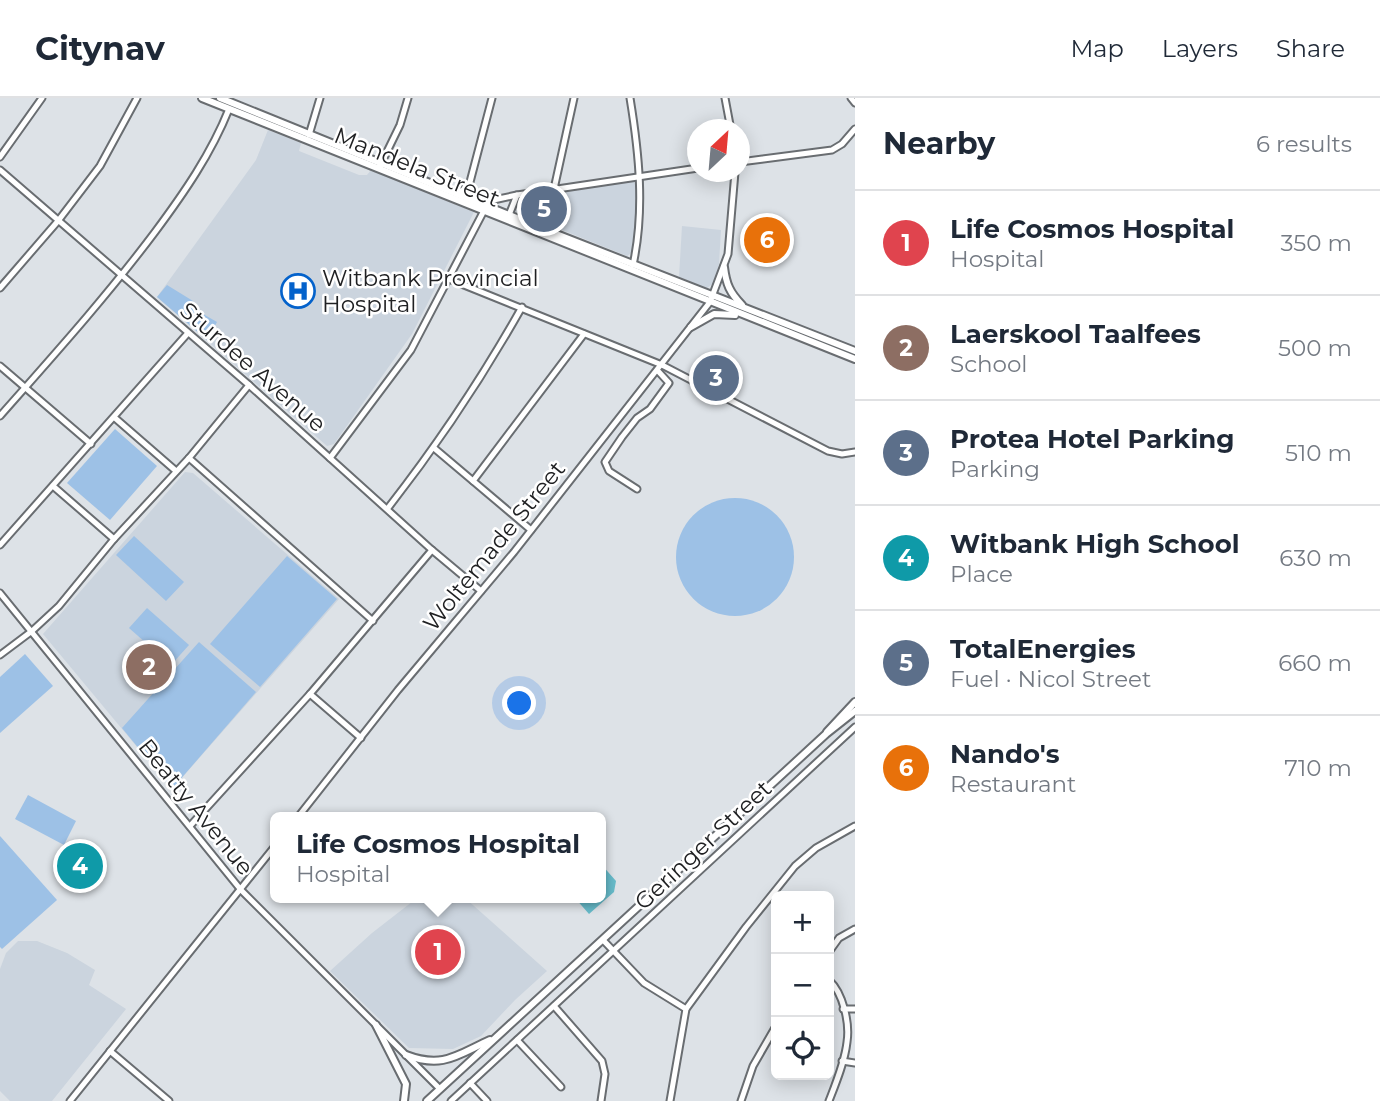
<!DOCTYPE html>
<html lang="en">
<head>
<meta charset="utf-8">
<style>
	body { margin:0; font-family:Montserrat,sans-serif; background:#f6f6f7; color:#1f2937 }
	.controls { position:absolute; right:21px; bottom:21px; display:grid; overflow:hidden; border-radius:10px; box-shadow:0 4px 18px #0003 }
	.controls button { width:63px; height:63px; display:grid; place-items:center; padding:0; border:0; border-bottom:2px solid #e0e1e3; background:#fff; color:#1f2937; font:35px sans-serif }
	.compass { position:absolute; left:687px; top:21px; width:63px; height:63px; border-radius:50%; background:#fff; box-shadow:0 4px 18px #0003; rotate:26deg }
	.you { position:absolute; left:520px; top:606px; width:24px; height:24px; margin:-18px; border:5px solid #fff; border-radius:50%; background:#1a73e8; box-shadow:0 0 0 10px #1a73e833 }
	.badge { display:grid; place-items:center; width:46px; height:46px; border-radius:50%; background:#0f766e; color:#fff; font-size:23px; font-weight:700 }
	.pin { position:absolute; translate:-50% -50%; border:4px solid #fff; box-shadow:0 2px 7px #0006 }
	.popup { position:absolute; left:270px; top:714px; width:336px; height:91px; box-sizing:border-box; display:grid; place-content:center; border-radius:10px; background:#fff; filter:drop-shadow(0 2px 5px #0005); font-size:23px; white-space:nowrap; color:#747a83 }
	.popup b { font-size:26px; color:#1f2937 }
	.popup::after { content:''; position:absolute; left:50%; top:100%; margin-left:-14px; border:14px solid transparent; border-top-color:#fff }
	.list { margin:0; padding:0; list-style:none }
	h2 { display:flex; justify-content:space-between; align-items:center; height:91px; margin:0; padding:0 28px; font-size:30px }
	h2 small { font-size:23px; font-weight:400; color:#747a83 }
	.list li { display:grid; grid-template-columns:46px 1fr auto; gap:21px; align-items:center; box-sizing:border-box; height:105px; padding:0 28px; border-top:2px solid #e0e1e3 }
	.list b { display:block; font-size:26px; white-space:nowrap }
	.list p { margin:0; font-size:23px; white-space:nowrap; color:#747a83 }
	.list em { font-size:23px; font-style:normal; color:#747a83 }
	.icon { flex:none; width:38px; height:38px; fill:none; stroke:currentColor; stroke-width:2; stroke-linecap:round; stroke-linejoin:round }
	.map { position:relative; flex:none; width:855px; height:1003px; overflow:hidden }
	header { display:flex; align-items:center; gap:42px; box-sizing:border-box; height:98px; padding:0 35px; background:#fff; border-bottom:2px solid #e0e1e3 }
	header strong { font-size:33px }
	nav { display:flex; gap:38px; margin-inline-start:auto; font-size:24px }
	main { display:flex }
	aside { flex:1; background:#fff }
	.map>svg:first-child { display:block }
</style>
</head>
<body>
<header>
<strong>Citynav</strong>
<nav><a>Map</a><a>Layers</a><a>Share</a></nav>
</header>
<main>
<div class="map">
<svg width="855" height="1003" viewBox="0 0 855 1003">
	<rect width="100%" height="100%" fill="#dde2e7"/>
	<!-- built -->
	<g fill="#cbd4de">
		<polygon points="268,32 301,45 299,53 359,77 367,77 371,72 474,114 412,236 334,346 327,348 157,199 256,62"/>
		<polygon points="631,81 638,87 634,153 627,158 517,114 522,97"/>
		<polygon points="682,128 721,132 719,166 714,185 707,190 679,179"/>
		<polygon points="185,374 193,375 339,501 172,691 43,536"/>
		<polygon points="417,800 465,800 547,873 515,902 481,938 453,951 409,950 330,873 372,835"/>
		<polygon points="18,843 37,843 67,855 95,872 89,887 126,911 52,1003 10,1003 0,993 0,871 6,855"/>
	</g>
	<!-- green -->
	<g fill="#9dc1e6">
		<polygon points="167,187 193,203 203,216 217,224 207,242 157,199"/>
		<polygon points="115,331 157,368 110,422 67,385"/>
		<circle cx="735" cy="459" r="59"/>
		<polygon points="134,438 184,484 166,503 116,457"/>
		<polygon points="287,458 337,501 260,589 210,546"/>
		<polygon points="147,510 189,547 171,567 129,530"/>
		<polygon points="199,544 256,594 172,691 122,630"/>
		<polygon points="25,556 53,588 0,635 0,579"/>
		<polygon points="28,697 76,723 64,747 15,721"/>
		<polygon points="0,738 57,802 2,851 0,849"/>
	</g>
	<!-- water -->
	<polygon fill="#66bac9" points="601,766 616,783 614,794 589,816 575,800 601,800"/>
	<g fill="none" stroke-linecap="round" stroke-linejoin="round">
		<!-- minor casing -->
		<g stroke="#696d71" stroke-width="9">
			<g id="minor">
				<path d="M 630,0 C 639,55 645,112 633,167"/>
				<polyline points="725,0 731,32"/>
				<polyline points="851,0 855,5"/>
				<polyline points="309,37 320,0"/>
				<polyline points="0,59 42,0"/>
				<polyline points="740,64 832,52 842,46 855,31"/>
				<polyline points="380,68 400,27 408,0"/>
				<polyline points="0,72 249,287 432,452 481,493"/>
				<polyline points="554,91 574,0"/>
				<polyline points="456,95 463,92 470,84 492,0"/>
				<polyline points="509,117 517,97"/>
				<polyline points="449,181 662,267 828,353 842,356 855,354"/>
				<polyline points="0,190 58,123 100,68 137,0"/>
				<polyline points="0,268 91,346"/>
				<path d="M 0,318 C 53,258 107,198 155,134 C 184,95 211,56 229,11"/>
				<polyline points="115,320 176,373"/>
				<polyline points="434,350 531,432"/>
				<polyline points="189,360 373,523"/>
				<polyline points="330,360 411,252 489,103 517,97 698,70"/>
				<polyline points="473,383 584,236"/>
				<polyline points="53,388 114,441"/>
				<polyline points="637,391 609,373 605,364 622,339 637,320 650,311 669,285 658,273"/>
				<path d="M 388,410 C 438,346 482,280 522,209"/>
				<polyline points="0,447 188,235"/>
				<polyline points="0,495 241,792 440,991"/>
				<polyline points="0,557 32,533 59,508 114,441 189,360 249,287"/>
				<polyline points="310,596 361,640"/>
				<polyline points="298,719 398,592 514,454 710,204 728,156 735,74"/>
				<polyline points="190,728 310,596 432,452"/>
				<polyline points="603,842 644,885 686,911"/>
				<polyline points="829,854 839,840 855,831"/>
				<path d="M 829,882 C 843,895 850,925 847,944 C 845,963 836,985 829,1003"/>
				<polyline points="554,908 602,963 605,976 601,1003"/>
				<polyline points="843,911 855,911"/>
				<polyline points="517,942 561,989"/>
				<polyline points="110,953 169,1003"/>
				<polyline points="842,963 855,965"/>
				<polyline points="470,985 487,1003"/>
				<polyline points="70,1003 275,748"/>
				<polyline points="451,1003 855,629"/>
				<polyline points="670,1003 686,911 746,829 795,768 816,750 855,728"/>
				<polyline points="741,1003 753,968 776,928"/>
			</g>
		</g>
		<!-- major casing -->
		<g stroke="#696d71" stroke-width="10">
			<g id="major">
				<polyline points="202,0 855,261"/>
				<polyline points="220,0 551,134 855,253"/>
				<path d="M 724,169 C 726,186 730,195 742,207"/>
				<polyline points="691,229 714,216 735,217"/>
				<polyline points="827,634 855,604"/>
				<polyline points="376,927 406,986 404,1003"/>
				<path d="M 406,957 C 443,971 457,957 490,942"/>
				<polyline points="427,1003 826,636 855,613"/>
			</g>
		</g>
		<!-- minor -->
		<use href="#minor" stroke="#fff" stroke-width="5"/>
		<!-- major -->
		<use href="#major" stroke="#fff" stroke-width="6"/>
	</g>
	<!-- icons -->
	<defs>
		<g id="hospital-ring" transform="scale(1.75)"><circle r="9.5" fill="#fff" stroke="#0462cb" stroke-width="1.5"/><path d="M-5-5h3v3.5h4V-5h3V5h-3V1.5h-4V5h-3Z" fill="#0462cb"/></g>
	</defs>
	<g fill-rule="evenodd">
		<use href="#hospital-ring" x="298" y="193"/>
	</g>
	<g text-anchor="middle" dominant-baseline="central" stroke-width="5" stroke-linejoin="round" paint-order="stroke">
		<!-- street labels -->
		<g font-size="23" fill="#202123" stroke="#fff">
			<text transform="translate(417 69) rotate(22)">Mandela Street</text>
			<text transform="translate(253 269) rotate(41)">Sturdee Avenue</text>
			<text transform="translate(494 448) rotate(-51)">Woltemade Street</text>
			<text transform="translate(196 709) rotate(51)">Beatty Avenue</text>
			<text transform="translate(703 747) rotate(-43)">Geringer Street</text>
		</g>
		<!-- poi labels -->
		<g font-size="23" fill="#202123" stroke="#fff" text-anchor="start">
			<text x="322" y="180">Witbank Provincial<tspan x="322" dy="26">Hospital</tspan></text>
		</g>
	</g>
</svg>
<div class="controls">
<button>+</button>
<button>−</button>
<button><svg class="icon" aria-label="locate" viewBox="0 0 24 24"><circle cx="12" cy="12" r="6"/><path d="M12 2v4M12 18v4M2 12h4M18 12h4"/></svg></button>
</div>
<svg class="compass" viewBox="-18 -18 36 36"><path d="M0-13l5 13h-10z" fill="#e53935"/><path d="M0 13l5-13h-10z" fill="#747a83"/></svg>
<div class="you"></div>
<div class="pin badge" style="left:438px;top:854px;background:#e0444e">1</div>
<div class="popup"><b>Life Cosmos Hospital</b>Hospital</div>
<div class="pin badge" style="left:149px;top:569px;background:#8d6e63">2</div>
<div class="pin badge" style="left:716px;top:280px;background:#5c6f8a">3</div>
<div class="pin badge" style="left:80px;top:768px;background:#0f9aa8">4</div>
<div class="pin badge" style="left:544px;top:111px;background:#5c6f8a">5</div>
<div class="pin badge" style="left:767px;top:142px;background:#e8710a">6</div>
</div>
<aside>
<h2>Nearby<small>6 results</small></h2>
<ul class="list">
<li><span class="badge" style="background:#e0444e">1</span><div><b>Life Cosmos Hospital</b><p>Hospital</p></div><em>350 m</em></li>
<li><span class="badge" style="background:#8d6e63">2</span><div><b>Laerskool Taalfees</b><p>School</p></div><em>500 m</em></li>
<li><span class="badge" style="background:#5c6f8a">3</span><div><b>Protea Hotel Parking</b><p>Parking</p></div><em>510 m</em></li>
<li><span class="badge" style="background:#0f9aa8">4</span><div><b>Witbank High School</b><p>Place</p></div><em>630 m</em></li>
<li><span class="badge" style="background:#5c6f8a">5</span><div><b>TotalEnergies</b><p>Fuel · Nicol Street</p></div><em>660 m</em></li>
<li><span class="badge" style="background:#e8710a">6</span><div><b>Nando's</b><p>Restaurant</p></div><em>710 m</em></li>
</ul>
</aside>
</main>
</body>
</html>
